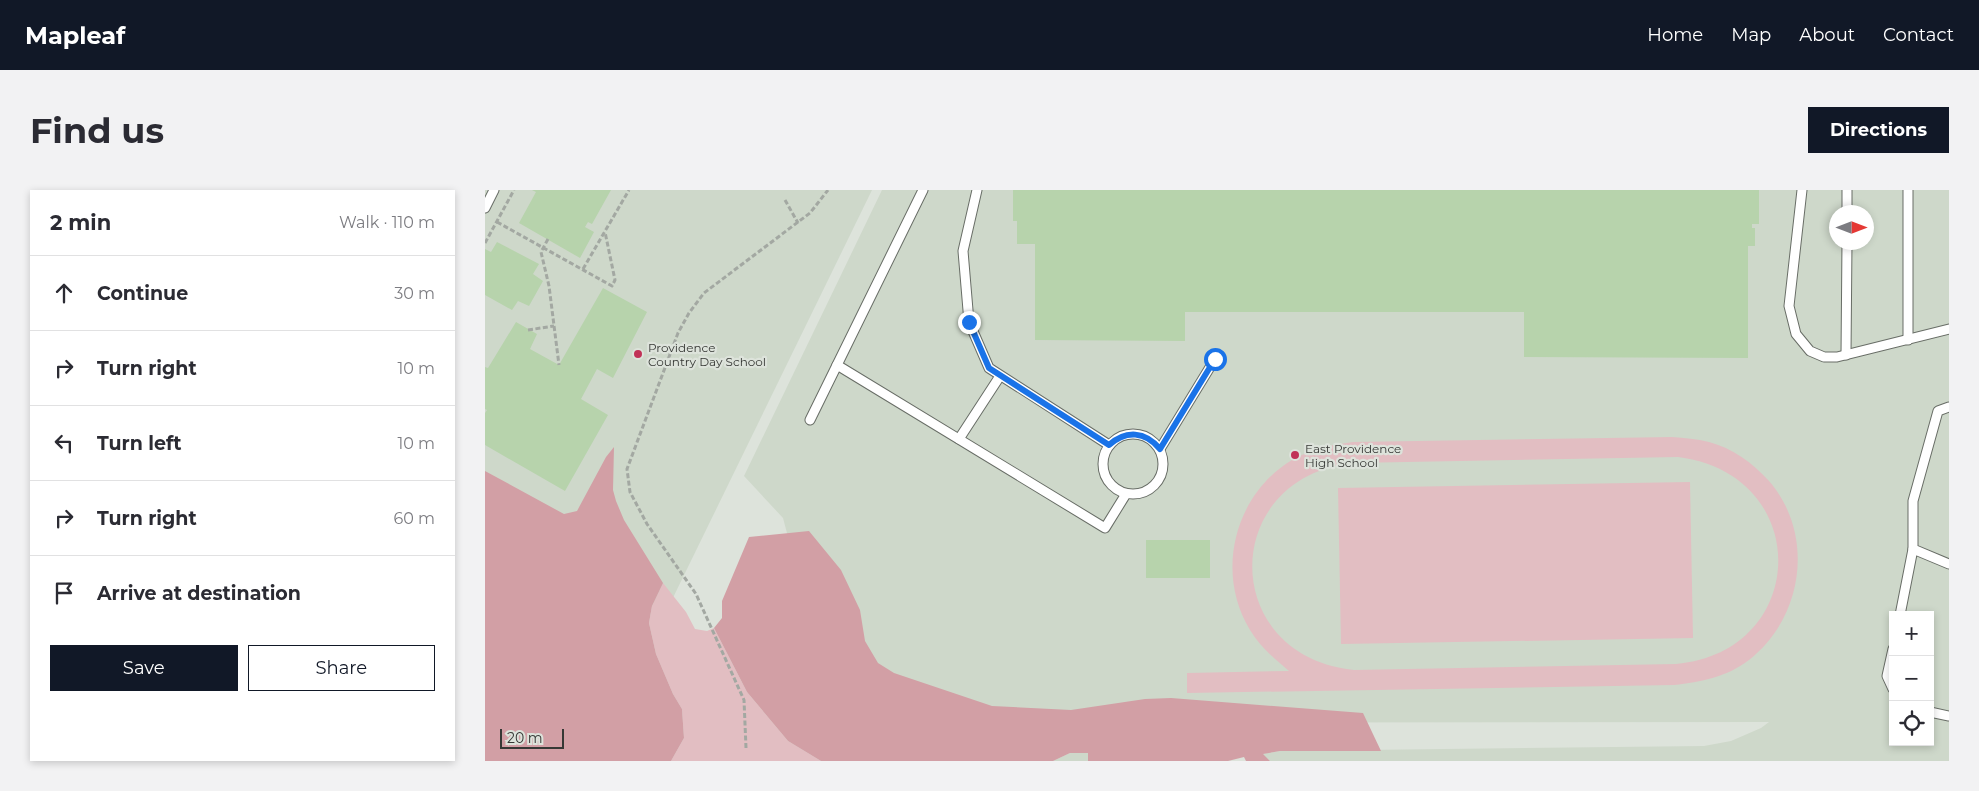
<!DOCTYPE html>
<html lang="en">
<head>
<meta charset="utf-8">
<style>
	body { margin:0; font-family:Montserrat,sans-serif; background:#f2f2f3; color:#2b2b33 }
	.controls { position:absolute; right:15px; bottom:15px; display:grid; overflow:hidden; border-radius:0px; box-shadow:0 2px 8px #0003 }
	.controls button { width:45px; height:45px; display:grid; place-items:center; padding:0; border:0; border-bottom:1px solid #e1e1e2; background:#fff; color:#2b2b33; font:25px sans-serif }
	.compass { position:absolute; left:1344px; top:15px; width:45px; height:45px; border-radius:50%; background:#fff; box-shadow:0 2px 8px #0003; rotate:90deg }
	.scale { position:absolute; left:15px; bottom:12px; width:64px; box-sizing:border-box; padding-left:5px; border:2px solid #363835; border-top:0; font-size:14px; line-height:18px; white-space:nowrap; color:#363835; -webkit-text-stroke:4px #dde3db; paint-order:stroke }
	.stop { position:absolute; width:15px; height:15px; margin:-11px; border:4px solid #1a73e8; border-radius:50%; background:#fff }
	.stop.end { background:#1a73e8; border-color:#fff; box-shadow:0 1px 5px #0008 }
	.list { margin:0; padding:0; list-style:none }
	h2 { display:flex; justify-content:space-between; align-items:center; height:65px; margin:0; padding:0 20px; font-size:21px }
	h2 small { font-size:16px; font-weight:400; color:#7c7c81 }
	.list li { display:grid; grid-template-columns:32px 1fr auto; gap:15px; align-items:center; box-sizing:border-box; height:75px; padding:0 20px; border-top:1px solid #e1e1e2 }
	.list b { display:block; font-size:19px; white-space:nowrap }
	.list em { font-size:16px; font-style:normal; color:#7c7c81 }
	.actions { display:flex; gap:10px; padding:15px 20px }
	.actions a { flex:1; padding:11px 0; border:1px solid #111827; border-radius:0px; text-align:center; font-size:18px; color:#111827 }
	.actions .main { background:#111827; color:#fff }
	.icon { flex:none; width:28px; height:28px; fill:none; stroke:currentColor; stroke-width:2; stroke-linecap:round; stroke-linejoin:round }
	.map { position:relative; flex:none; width:1464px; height:571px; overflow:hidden; border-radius:0px }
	header { display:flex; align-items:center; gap:30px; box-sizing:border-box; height:70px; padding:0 25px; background:#111827; color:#fff }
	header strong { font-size:24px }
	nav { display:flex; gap:28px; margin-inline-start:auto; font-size:18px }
	.intro { display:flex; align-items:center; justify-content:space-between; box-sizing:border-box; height:120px; padding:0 30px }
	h1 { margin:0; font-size:35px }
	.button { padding:12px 22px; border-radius:0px; background:#111827; color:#fff; font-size:18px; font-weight:700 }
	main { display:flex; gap:30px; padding:0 30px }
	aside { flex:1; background:#fff; border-radius:0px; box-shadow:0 2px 8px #0003 }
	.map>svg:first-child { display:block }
</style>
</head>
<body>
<header>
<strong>Mapleaf</strong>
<nav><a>Home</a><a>Map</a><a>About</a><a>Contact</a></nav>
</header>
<div class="intro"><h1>Find us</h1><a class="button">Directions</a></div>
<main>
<aside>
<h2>2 min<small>Walk · 110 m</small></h2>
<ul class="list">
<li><svg class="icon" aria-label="ahead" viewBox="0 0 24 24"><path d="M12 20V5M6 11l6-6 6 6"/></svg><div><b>Continue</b></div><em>30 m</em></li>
<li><svg class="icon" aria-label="right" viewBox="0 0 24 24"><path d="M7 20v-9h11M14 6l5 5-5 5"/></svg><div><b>Turn right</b></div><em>10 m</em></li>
<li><svg class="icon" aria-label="left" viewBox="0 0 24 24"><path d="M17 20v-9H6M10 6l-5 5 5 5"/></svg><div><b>Turn left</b></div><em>10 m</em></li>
<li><svg class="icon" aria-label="right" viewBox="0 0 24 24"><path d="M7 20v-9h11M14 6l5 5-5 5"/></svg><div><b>Turn right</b></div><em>60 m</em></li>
<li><svg class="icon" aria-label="arrive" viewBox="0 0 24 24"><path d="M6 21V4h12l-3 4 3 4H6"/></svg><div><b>Arrive at destination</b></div></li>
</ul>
<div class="actions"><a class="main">Save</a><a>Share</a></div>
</aside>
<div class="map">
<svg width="1464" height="571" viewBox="0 0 1464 571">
	<rect width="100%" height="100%" fill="#dde3db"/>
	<!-- built -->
	<g fill="#ced8ca" fill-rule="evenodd">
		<polygon points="0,0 387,0 181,422 0,328"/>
		<path d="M 397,0 L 1464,0 L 1464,571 L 785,571 L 777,564 L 795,561 L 1219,556 L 1246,551 L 1276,538 L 1284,532 L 375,533 L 312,381 L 298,328 L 259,286 ZM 1352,22 L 1382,22 L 1382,52 L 1352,52 ZM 1408,425 L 1445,425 L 1445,552 L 1408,552 Z"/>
		<polygon points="585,563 603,563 603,571 568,571"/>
	</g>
	<!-- green -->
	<g fill="#e2bec2" fill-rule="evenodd">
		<path d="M 1187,247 C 1199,248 1212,249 1224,252 C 1247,258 1268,273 1284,291 C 1330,344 1319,427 1264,470 C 1242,487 1216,492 1189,495 L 702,503 L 702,483 L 804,481 C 789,468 775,457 765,440 C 730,383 749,305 807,270 C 826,259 846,255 868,252 ZM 1193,267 C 1329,284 1325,462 1191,474 L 869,480 C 733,466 734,287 868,273 Z"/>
		<polygon points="1205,292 1208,448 856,454 853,298"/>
		<polygon points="178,393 201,422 210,439 222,441 229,438 262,502 303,551 336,571 186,571 199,548 197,519 188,504 171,464 164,433 167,416"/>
	</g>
	<!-- forest -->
	<g fill="#d29fa5">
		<polygon points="129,257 128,300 131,311 139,330 178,393 167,416 164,433 171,464 188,504 197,519 199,548 186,571 0,571 0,281 79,324 92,321 121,267"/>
		<polygon points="324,341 356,380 375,420 380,451 393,473 409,483 507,516 586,520 660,509 686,508 878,523 896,561 795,561 778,564 785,571 761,571 759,567 743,571 603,571 603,563 585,563 568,571 336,571 303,551 262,502 229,438 237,428 237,411 264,347"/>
	</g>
	<!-- building -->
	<g fill="#b7d3ac">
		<polygon points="47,0 126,0 107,34 103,32 100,37 109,42 95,68 34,33 51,2"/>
		<polygon points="528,0 1274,0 1274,34 1267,34 1267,38 1270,38 1270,56 1263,56 1263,168 1039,167 1039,122 700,122 700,151 550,150 550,54 532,54 532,31 528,31"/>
		<polygon points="12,52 54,74 48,84 58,91 44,116 33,111 27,120 0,105 0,59 6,62"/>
		<polygon points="118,98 162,122 128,188 112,179 96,209 123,225 80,301 0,255 0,223 2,220 0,219 0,177 3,178 31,132 52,144 45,159 74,175"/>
		<rect x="661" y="350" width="64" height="38"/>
	</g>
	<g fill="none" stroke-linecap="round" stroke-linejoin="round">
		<!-- lane casing -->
		<g stroke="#686d66" stroke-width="11">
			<g id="lane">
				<polyline points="492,0 478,61 484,132 504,178 624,255"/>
				<polyline points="1317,0 1304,116 1311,144 1325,161 1339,167 1352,167 1464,139"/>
				<polyline points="0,18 9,0"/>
				<polyline points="1362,22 1362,0"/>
				<polyline points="1423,150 1423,0"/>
				<polyline points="1361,165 1362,52"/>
				<polyline points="352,175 620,338 641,304"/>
				<polyline points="1464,217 1453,221 1428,311 1428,359 1464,374"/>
				<polyline points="325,230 438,0"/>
				<circle cx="648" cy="274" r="30"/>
				<polyline points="474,249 515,186"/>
				<polyline points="675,259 730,169"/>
				<polyline points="1415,425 1428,359"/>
				<polyline points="1408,459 1402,486 1408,499"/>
				<polyline points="1445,522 1464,526"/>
			</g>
		</g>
		<!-- path -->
		<g stroke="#a3a8a2" stroke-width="3" stroke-dasharray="5 2.5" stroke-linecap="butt">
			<polyline points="300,10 313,33"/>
			<polyline points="12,32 127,96 130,90 120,42"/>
			<polyline points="63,49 56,62 64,96 74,175"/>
			<polyline points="0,53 29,0"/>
			<polyline points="98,79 144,0"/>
			<polyline points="43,140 69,136"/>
			<polyline points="261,558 259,510 211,404 162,334 145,302 142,279 193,143 204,123 219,103 325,23 343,0"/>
		</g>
		<!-- lane -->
		<use href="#lane" stroke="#fff" stroke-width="9"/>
	</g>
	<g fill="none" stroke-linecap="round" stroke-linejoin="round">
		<!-- route -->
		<path stroke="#1a73e8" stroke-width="6" d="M 484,132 L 504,178 L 624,255 C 641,240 660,241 675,259 L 730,169"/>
	</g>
	<!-- markers -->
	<g fill="#c13257" stroke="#dde3db" stroke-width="2">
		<circle cx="153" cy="164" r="5"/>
		<circle cx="810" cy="265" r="5"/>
	</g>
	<g text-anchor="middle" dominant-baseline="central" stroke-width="4.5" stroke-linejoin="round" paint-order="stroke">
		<!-- poi labels -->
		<g font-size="12" fill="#363835" stroke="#dde3db" text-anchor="start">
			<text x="163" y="157">Providence<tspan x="163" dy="14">Country Day School</tspan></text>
			<text x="820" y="258">East Providence<tspan x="820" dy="14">High School</tspan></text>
		</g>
	</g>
</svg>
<div class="controls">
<button>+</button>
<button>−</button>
<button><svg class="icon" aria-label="locate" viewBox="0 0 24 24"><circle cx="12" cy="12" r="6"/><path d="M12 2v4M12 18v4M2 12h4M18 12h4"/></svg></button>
</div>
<svg class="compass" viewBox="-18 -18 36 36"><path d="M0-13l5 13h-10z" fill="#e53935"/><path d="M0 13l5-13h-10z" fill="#7c7c81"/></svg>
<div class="scale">20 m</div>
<div class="stop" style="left:730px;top:169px"></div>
<div class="stop end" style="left:484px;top:132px"></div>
</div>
</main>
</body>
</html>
